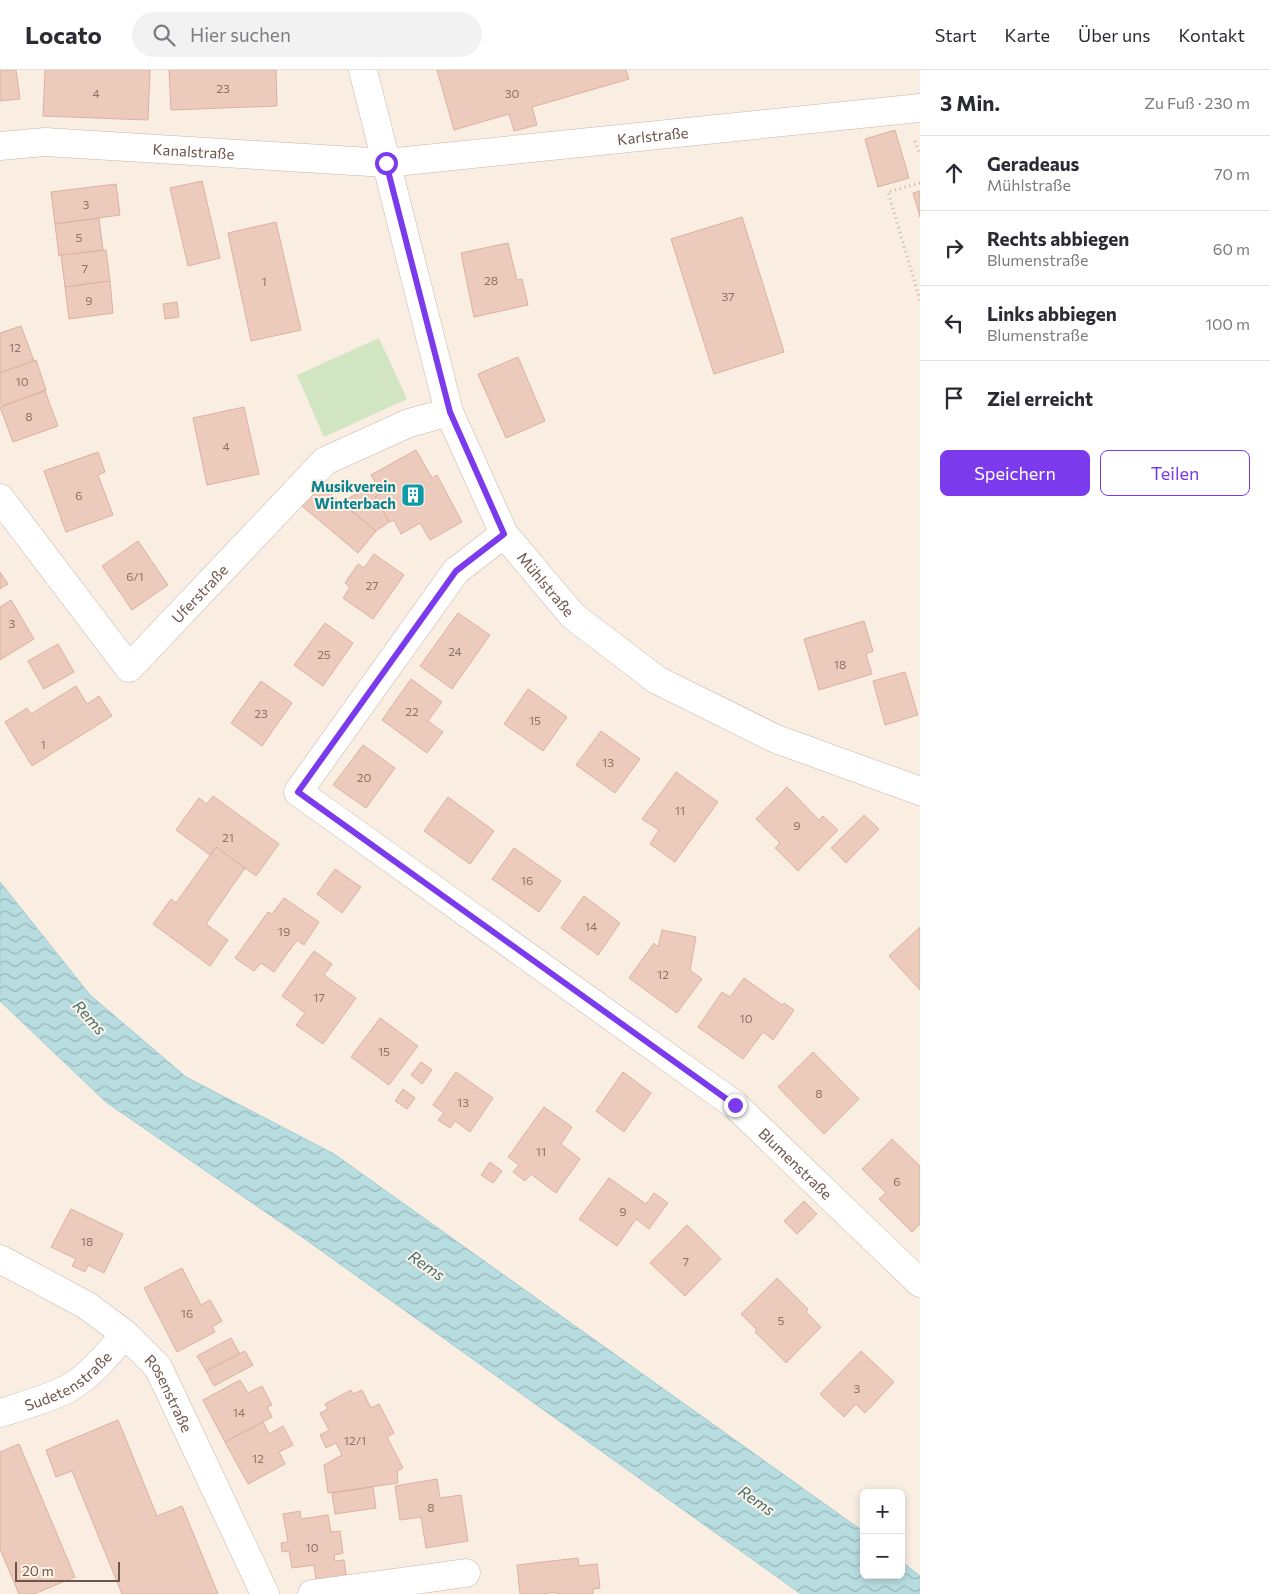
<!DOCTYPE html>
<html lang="de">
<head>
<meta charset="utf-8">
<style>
	body { margin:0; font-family:Commissioner,sans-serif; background:#f2f2f3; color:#2b2b33 }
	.controls { position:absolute; right:15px; bottom:15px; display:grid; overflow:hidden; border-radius:8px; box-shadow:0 2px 8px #0003 }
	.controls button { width:45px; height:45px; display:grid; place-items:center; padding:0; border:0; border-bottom:1px solid #e1e1e2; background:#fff; color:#2b2b33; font:25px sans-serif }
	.scale { position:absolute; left:15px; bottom:12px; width:105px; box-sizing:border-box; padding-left:5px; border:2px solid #6d554b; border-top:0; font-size:14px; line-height:18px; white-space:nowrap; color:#6d554b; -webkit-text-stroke:4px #fdf2e6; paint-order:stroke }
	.stop { position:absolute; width:15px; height:15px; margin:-11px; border:4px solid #7c3aed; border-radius:50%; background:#fff }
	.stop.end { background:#7c3aed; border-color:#fff; box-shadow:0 1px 5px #0008 }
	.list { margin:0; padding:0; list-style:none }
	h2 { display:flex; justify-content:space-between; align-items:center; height:65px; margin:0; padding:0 20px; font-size:21px }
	h2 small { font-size:16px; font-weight:400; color:#7c7c81 }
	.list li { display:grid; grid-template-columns:32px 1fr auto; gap:15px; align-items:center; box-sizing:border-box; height:75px; padding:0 20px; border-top:1px solid #e1e1e2 }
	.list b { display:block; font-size:19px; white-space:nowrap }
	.list p { margin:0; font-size:16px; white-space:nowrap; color:#7c7c81 }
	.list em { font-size:16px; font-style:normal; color:#7c7c81 }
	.actions { display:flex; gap:10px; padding:15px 20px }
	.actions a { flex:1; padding:11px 0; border:1px solid #7c3aed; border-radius:8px; text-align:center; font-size:18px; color:#7c3aed }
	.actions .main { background:#7c3aed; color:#fff }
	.icon { flex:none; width:28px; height:28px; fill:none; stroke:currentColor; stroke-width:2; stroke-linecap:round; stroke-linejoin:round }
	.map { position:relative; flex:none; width:920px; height:1524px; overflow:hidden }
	header { display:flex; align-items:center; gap:30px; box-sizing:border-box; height:70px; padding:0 25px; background:#fff; border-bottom:1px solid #e1e1e2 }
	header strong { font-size:24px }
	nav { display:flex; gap:28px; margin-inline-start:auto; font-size:18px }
	.search { width:350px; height:45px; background:#f2f2f3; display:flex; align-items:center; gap:12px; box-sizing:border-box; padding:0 18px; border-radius:28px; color:#7c7c81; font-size:19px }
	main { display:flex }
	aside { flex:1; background:#fff }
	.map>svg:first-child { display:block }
</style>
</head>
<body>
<header>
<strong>Locato</strong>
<div class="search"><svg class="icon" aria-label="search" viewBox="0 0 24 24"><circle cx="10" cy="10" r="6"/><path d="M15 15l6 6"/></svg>Hier suchen</div>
<nav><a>Start</a><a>Karte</a><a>Über uns</a><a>Kontakt</a></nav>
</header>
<main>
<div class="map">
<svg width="920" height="1524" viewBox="0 0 920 1524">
	<defs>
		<pattern id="water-waves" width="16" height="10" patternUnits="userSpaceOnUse" patternTransform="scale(1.25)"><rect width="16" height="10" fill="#b8dde0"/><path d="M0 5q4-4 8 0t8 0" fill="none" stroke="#9ab6b8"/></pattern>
	</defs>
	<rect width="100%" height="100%" fill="#f9eee1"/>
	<!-- park -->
	<polygon fill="#d2e5c2" points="379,268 407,329 324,367 297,305"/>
	<!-- water -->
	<polygon fill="url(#water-waves)" stroke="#a0ccd1" points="0,812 90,925 186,1007 334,1084 864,1462 864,1505 901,1505 901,1491 920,1506 920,1524 801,1524 312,1174 106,1032 0,931"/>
	<!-- building -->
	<g fill="#eccbbc" stroke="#dcb19e">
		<polygon points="0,0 16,0 20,29 0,31"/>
		<polygon points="45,0 150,0 148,50 43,46"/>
		<polygon points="169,0 276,0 277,36 171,40"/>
		<polygon points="437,0 626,0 629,9 532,37 537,55 514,61 509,44 454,60"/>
		<polygon points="895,60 909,108 878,117 865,69"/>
		<polygon points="202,111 220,188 188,196 170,118"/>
		<polygon points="116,114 120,145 55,154 51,122"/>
		<polygon points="920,121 920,147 913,123"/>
		<polygon points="742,147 784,282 714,304 671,169"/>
		<polygon points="99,148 103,180 59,186 55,154"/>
		<polygon points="276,152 301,260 251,271 228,163"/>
		<polygon points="508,173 517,210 522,209 528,235 474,247 461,183"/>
		<polygon points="106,180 110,211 65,217 61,185"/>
		<polygon points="110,211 113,243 69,249 65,217"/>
		<polygon points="177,232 179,247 165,249 163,234"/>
		<polygon points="21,256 34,291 0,303 0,263"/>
		<polygon points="518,287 545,351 506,368 478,304"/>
		<polygon points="36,290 46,320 2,336 0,332 0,303"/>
		<polygon points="45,321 58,356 13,372 0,337"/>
		<polygon points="244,337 259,404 207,415 193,348"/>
		<polygon points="416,380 432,408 437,405 462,452 430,470 420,453 401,464 394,450 389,452 375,427 381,423 371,405"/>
		<polygon points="98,382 105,402 98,405 113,445 66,462 44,401"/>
		<polygon points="376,414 381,423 375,427 389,452 376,461 341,432"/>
		<polygon points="319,415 376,461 358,483 302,436"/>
		<polygon points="138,471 168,515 132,540 102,496"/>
		<polygon points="374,484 404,505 373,549 343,528 350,517 345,513 358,494 364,498"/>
		<polygon points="0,502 8,514 0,519"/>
		<polygon points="11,530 34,569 0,590 0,537"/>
		<polygon points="458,543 490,565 452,619 420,596"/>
		<polygon points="864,551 873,581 866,584 872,604 819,620 804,569"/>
		<polygon points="325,553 353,573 323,616 294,595"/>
		<polygon points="58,574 74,602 44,619 28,591"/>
		<polygon points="905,602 918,645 885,655 873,611"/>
		<polygon points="411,609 442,632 428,651 443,662 427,683 382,650"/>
		<polygon points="261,611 292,633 262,676 231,653"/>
		<polygon points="76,616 87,634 99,626 112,646 32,696 5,652 27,638 31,644"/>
		<polygon points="528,619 567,647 543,681 504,654"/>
		<polygon points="601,661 640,689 615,723 576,695"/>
		<polygon points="363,675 395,698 366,738 333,715"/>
		<polygon points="676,702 718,732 675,792 650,774 659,760 642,749"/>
		<polygon points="787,717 819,750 823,746 838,760 798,801 775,778 780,773 756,749"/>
		<polygon points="213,726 279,774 256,806 216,777 210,785 176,760 199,728 207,734"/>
		<polygon points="448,727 494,761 470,794 424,761"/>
		<polygon points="864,745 879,759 846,793 831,778"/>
		<polygon points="216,777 245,798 206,854 228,870 210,896 153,854 171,829 176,833"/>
		<polygon points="514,778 561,811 539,842 492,809"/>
		<polygon points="335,799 361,817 342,843 317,824"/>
		<polygon points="584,826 620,853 598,885 561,858"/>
		<polygon points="284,828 319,852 304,875 297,870 274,902 261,893 254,901 235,888 268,842 272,844"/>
		<polygon points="920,857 920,920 889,886"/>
		<polygon points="662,860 696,867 690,900 702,909 677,943 629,908 654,873 658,877"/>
		<polygon points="314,881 332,894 324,905 356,928 323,974 296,955 305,943 282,926"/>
		<polygon points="744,908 782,935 784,933 794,940 773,970 763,962 743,989 698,957 722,922 730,927"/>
		<polygon points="380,948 418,976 389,1015 351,987"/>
		<polygon points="813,982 859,1029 824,1064 778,1017"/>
		<polygon points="421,992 432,1000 422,1014 411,1005"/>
		<polygon points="456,1002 493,1028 470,1062 455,1051 450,1058 438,1050 444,1043 433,1035"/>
		<polygon points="623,1002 651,1023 624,1062 596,1041"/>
		<polygon points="403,1019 415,1028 407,1039 395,1031"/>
		<polygon points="544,1037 572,1057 561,1074 580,1089 556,1123 531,1104 525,1111 513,1102 519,1095 508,1087"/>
		<polygon points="892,1069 920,1096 920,1154 912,1162 879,1129 886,1123 862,1099"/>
		<polygon points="490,1092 502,1101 493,1113 481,1105"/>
		<polygon points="609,1108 646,1134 654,1123 668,1133 649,1159 636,1149 617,1176 579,1149"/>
		<polygon points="804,1131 817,1144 797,1164 784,1151"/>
		<polygon points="71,1139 123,1164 104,1203 88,1195 85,1202 72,1196 76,1189 51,1177"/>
		<polygon points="687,1155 721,1189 685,1226 650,1193"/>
		<polygon points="182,1198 201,1235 210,1230 222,1251 212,1257 215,1262 177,1282 144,1218"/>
		<polygon points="777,1208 808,1239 806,1242 821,1257 786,1293 755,1262 757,1260 741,1244"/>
		<polygon points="231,1268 240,1284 206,1301 197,1286"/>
		<polygon points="245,1281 253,1295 214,1316 206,1301"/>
		<polygon points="861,1281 894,1312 865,1343 856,1334 844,1347 820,1324"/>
		<polygon points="240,1310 248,1323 262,1316 272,1335 267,1337 272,1347 225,1372 203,1330"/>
		<polygon points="351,1320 353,1324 362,1320 371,1338 379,1334 394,1363 387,1367 403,1398 397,1401 398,1413 328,1423 324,1395 342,1385 336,1373 326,1378 320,1365 329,1360 320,1343 328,1339 325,1334"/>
		<polygon points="118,1350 157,1446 182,1436 218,1524 122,1524 72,1401 56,1407 46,1380"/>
		<polygon points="263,1352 269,1364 283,1356 293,1375 279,1382 285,1394 248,1414 225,1372"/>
		<polygon points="19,1374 75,1507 34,1524 19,1524 0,1479 0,1382"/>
		<polygon points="437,1409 440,1428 461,1425 468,1471 426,1478 421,1447 400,1450 395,1416"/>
		<polygon points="373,1417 376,1438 335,1444 332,1423"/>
		<polygon points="300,1441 301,1449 328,1445 331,1462 340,1461 343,1483 334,1485 335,1491 344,1490 347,1511 317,1516 314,1495 292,1498 289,1481 282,1482 281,1473 288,1472 283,1444"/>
		<polygon points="578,1488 579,1496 597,1494 600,1518 593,1519 593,1524 556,1524 556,1522 543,1524 520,1524 517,1495"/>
	</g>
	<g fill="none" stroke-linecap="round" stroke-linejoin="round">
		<!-- street casing -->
		<g stroke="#c8b5aa" stroke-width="29">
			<g id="street">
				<path id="s1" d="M 363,0 L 449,342 L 504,464 L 573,546 L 657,610 L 776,669 L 920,721"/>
				<path id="s2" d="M 0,76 L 45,72 L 386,93 L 920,38"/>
				<path id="s3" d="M 0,428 L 129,598 L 325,391 L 409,353 L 449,342"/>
				<path id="s4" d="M 504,464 L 456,501 L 298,722 L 735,1035 L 920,1213"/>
				<path id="s5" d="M 0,1189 L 86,1235 L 125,1264 L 158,1297 L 265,1524"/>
				<path id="s6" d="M 0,1343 C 23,1336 48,1329 69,1318 C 90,1306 110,1282 125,1264"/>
				<polyline points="312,1524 466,1503"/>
			</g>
		</g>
		<!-- path -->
		<g stroke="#d0af9f" stroke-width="3" stroke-dasharray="1 4" stroke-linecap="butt">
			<polyline points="915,71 920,85"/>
			<polyline points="920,113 888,122 920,230"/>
		</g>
		<!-- street -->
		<use href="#street" stroke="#fff" stroke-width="28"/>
	</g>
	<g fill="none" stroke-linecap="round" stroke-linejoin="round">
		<!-- route -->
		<polyline stroke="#7c3aed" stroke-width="6" points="386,93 450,342 504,464 456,501 298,722 735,1035"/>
	</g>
	<!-- icons -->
	<defs>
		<g id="building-square" transform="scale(1.25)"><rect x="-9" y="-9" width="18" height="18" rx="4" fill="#0f9aa8" stroke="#fdf2e6"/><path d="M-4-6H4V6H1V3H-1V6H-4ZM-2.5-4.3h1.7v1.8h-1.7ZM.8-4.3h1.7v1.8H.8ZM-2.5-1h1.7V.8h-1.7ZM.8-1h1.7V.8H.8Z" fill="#fff"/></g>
	</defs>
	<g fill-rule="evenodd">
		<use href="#building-square" x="413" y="425"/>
	</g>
	<g text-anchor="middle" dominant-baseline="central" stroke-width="4" stroke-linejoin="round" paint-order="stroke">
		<!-- number labels -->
		<g font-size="12" fill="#8d7267">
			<text x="223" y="18">23</text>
			<text x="96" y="23">4</text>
			<text x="512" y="23">30</text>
			<text x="86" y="134">3</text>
			<text x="79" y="167">5</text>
			<text x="85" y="198">7</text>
			<text x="491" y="210">28</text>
			<text x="264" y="211">1</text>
			<text x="728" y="226">37</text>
			<text x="89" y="230">9</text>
			<text x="15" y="277">12</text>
			<text x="22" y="311">10</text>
			<text x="29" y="346">8</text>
			<text x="226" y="376">4</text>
			<text x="79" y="425">6</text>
			<text x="135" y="506">6/1</text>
			<text x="372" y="515">27</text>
			<text x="12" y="553">3</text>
			<text x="455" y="581">24</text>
			<text x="324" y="584">25</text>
			<text x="840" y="594">18</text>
			<text x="412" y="641">22</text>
			<text x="261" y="643">23</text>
			<text x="535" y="650">15</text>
			<text x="43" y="674">1</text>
			<text x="608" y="692">13</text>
			<text x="364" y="707">20</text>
			<text x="680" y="740">11</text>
			<text x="797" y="755">9</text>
			<text x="228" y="767">21</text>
			<text x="527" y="810">16</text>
			<text x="591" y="856">14</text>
			<text x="284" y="861">19</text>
			<text x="663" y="904">12</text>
			<text x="319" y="927">17</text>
			<text x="746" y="948">10</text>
			<text x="384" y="981">15</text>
			<text x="819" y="1023">8</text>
			<text x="463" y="1032">13</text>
			<text x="541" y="1081">11</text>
			<text x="897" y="1111">6</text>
			<text x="623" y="1141">9</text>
			<text x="87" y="1171">18</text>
			<text x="686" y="1191">7</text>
			<text x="187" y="1243">16</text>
			<text x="781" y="1250">5</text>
			<text x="857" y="1318">3</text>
			<text x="239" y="1342">14</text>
			<text x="355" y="1370">12/1</text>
			<text x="258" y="1388">12</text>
			<text x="431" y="1437">8</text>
			<text x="312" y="1477">10</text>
		</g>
		<!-- street labels -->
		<g font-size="15" fill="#6d554b" stroke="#fdf2e6">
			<text stroke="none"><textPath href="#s2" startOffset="655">Karlstraße</textPath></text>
			<text stroke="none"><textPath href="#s2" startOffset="194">Kanalstraße</textPath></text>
			<text stroke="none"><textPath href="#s1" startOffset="552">Mühlstraße</textPath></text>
			<text stroke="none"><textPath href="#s3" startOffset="316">Uferstraße</textPath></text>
			<text stroke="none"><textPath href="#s4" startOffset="954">Blumenstraße</textPath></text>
			<text stroke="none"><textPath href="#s6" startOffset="76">Sudetenstraße</textPath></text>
			<text stroke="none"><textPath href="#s5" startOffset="221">Rosenstraße</textPath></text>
		</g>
		<!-- culture labels -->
		<g font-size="15" font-weight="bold" fill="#0d838f" stroke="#fdf2e6" text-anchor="end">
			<text x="396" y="416">Musikverein<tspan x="396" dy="17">Winterbach</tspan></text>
		</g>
		<!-- water labels -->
		<g font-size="16" font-style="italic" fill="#447378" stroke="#fdf2e6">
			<text transform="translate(90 947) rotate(48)">Rems</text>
			<text transform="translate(427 1195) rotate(35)">Rems</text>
			<text transform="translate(757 1430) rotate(35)">Rems</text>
		</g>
	</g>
</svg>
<div class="controls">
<button>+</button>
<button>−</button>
</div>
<div class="scale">20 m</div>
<div class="stop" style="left:386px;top:93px"></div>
<div class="stop end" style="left:735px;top:1035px"></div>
</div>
<aside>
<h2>3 Min.<small>Zu Fuß · 230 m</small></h2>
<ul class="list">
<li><svg class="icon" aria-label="ahead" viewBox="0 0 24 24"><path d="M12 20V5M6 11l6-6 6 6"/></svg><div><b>Geradeaus</b><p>Mühlstraße</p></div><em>70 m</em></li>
<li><svg class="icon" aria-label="right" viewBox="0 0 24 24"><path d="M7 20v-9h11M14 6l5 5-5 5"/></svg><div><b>Rechts abbiegen</b><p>Blumenstraße</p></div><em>60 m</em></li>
<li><svg class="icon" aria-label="left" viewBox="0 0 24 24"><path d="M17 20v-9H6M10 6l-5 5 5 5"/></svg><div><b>Links abbiegen</b><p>Blumenstraße</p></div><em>100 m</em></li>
<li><svg class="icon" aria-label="arrive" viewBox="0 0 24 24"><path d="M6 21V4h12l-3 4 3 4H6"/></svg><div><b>Ziel erreicht</b></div></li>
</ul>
<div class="actions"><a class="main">Speichern</a><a>Teilen</a></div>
</aside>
</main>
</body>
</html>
